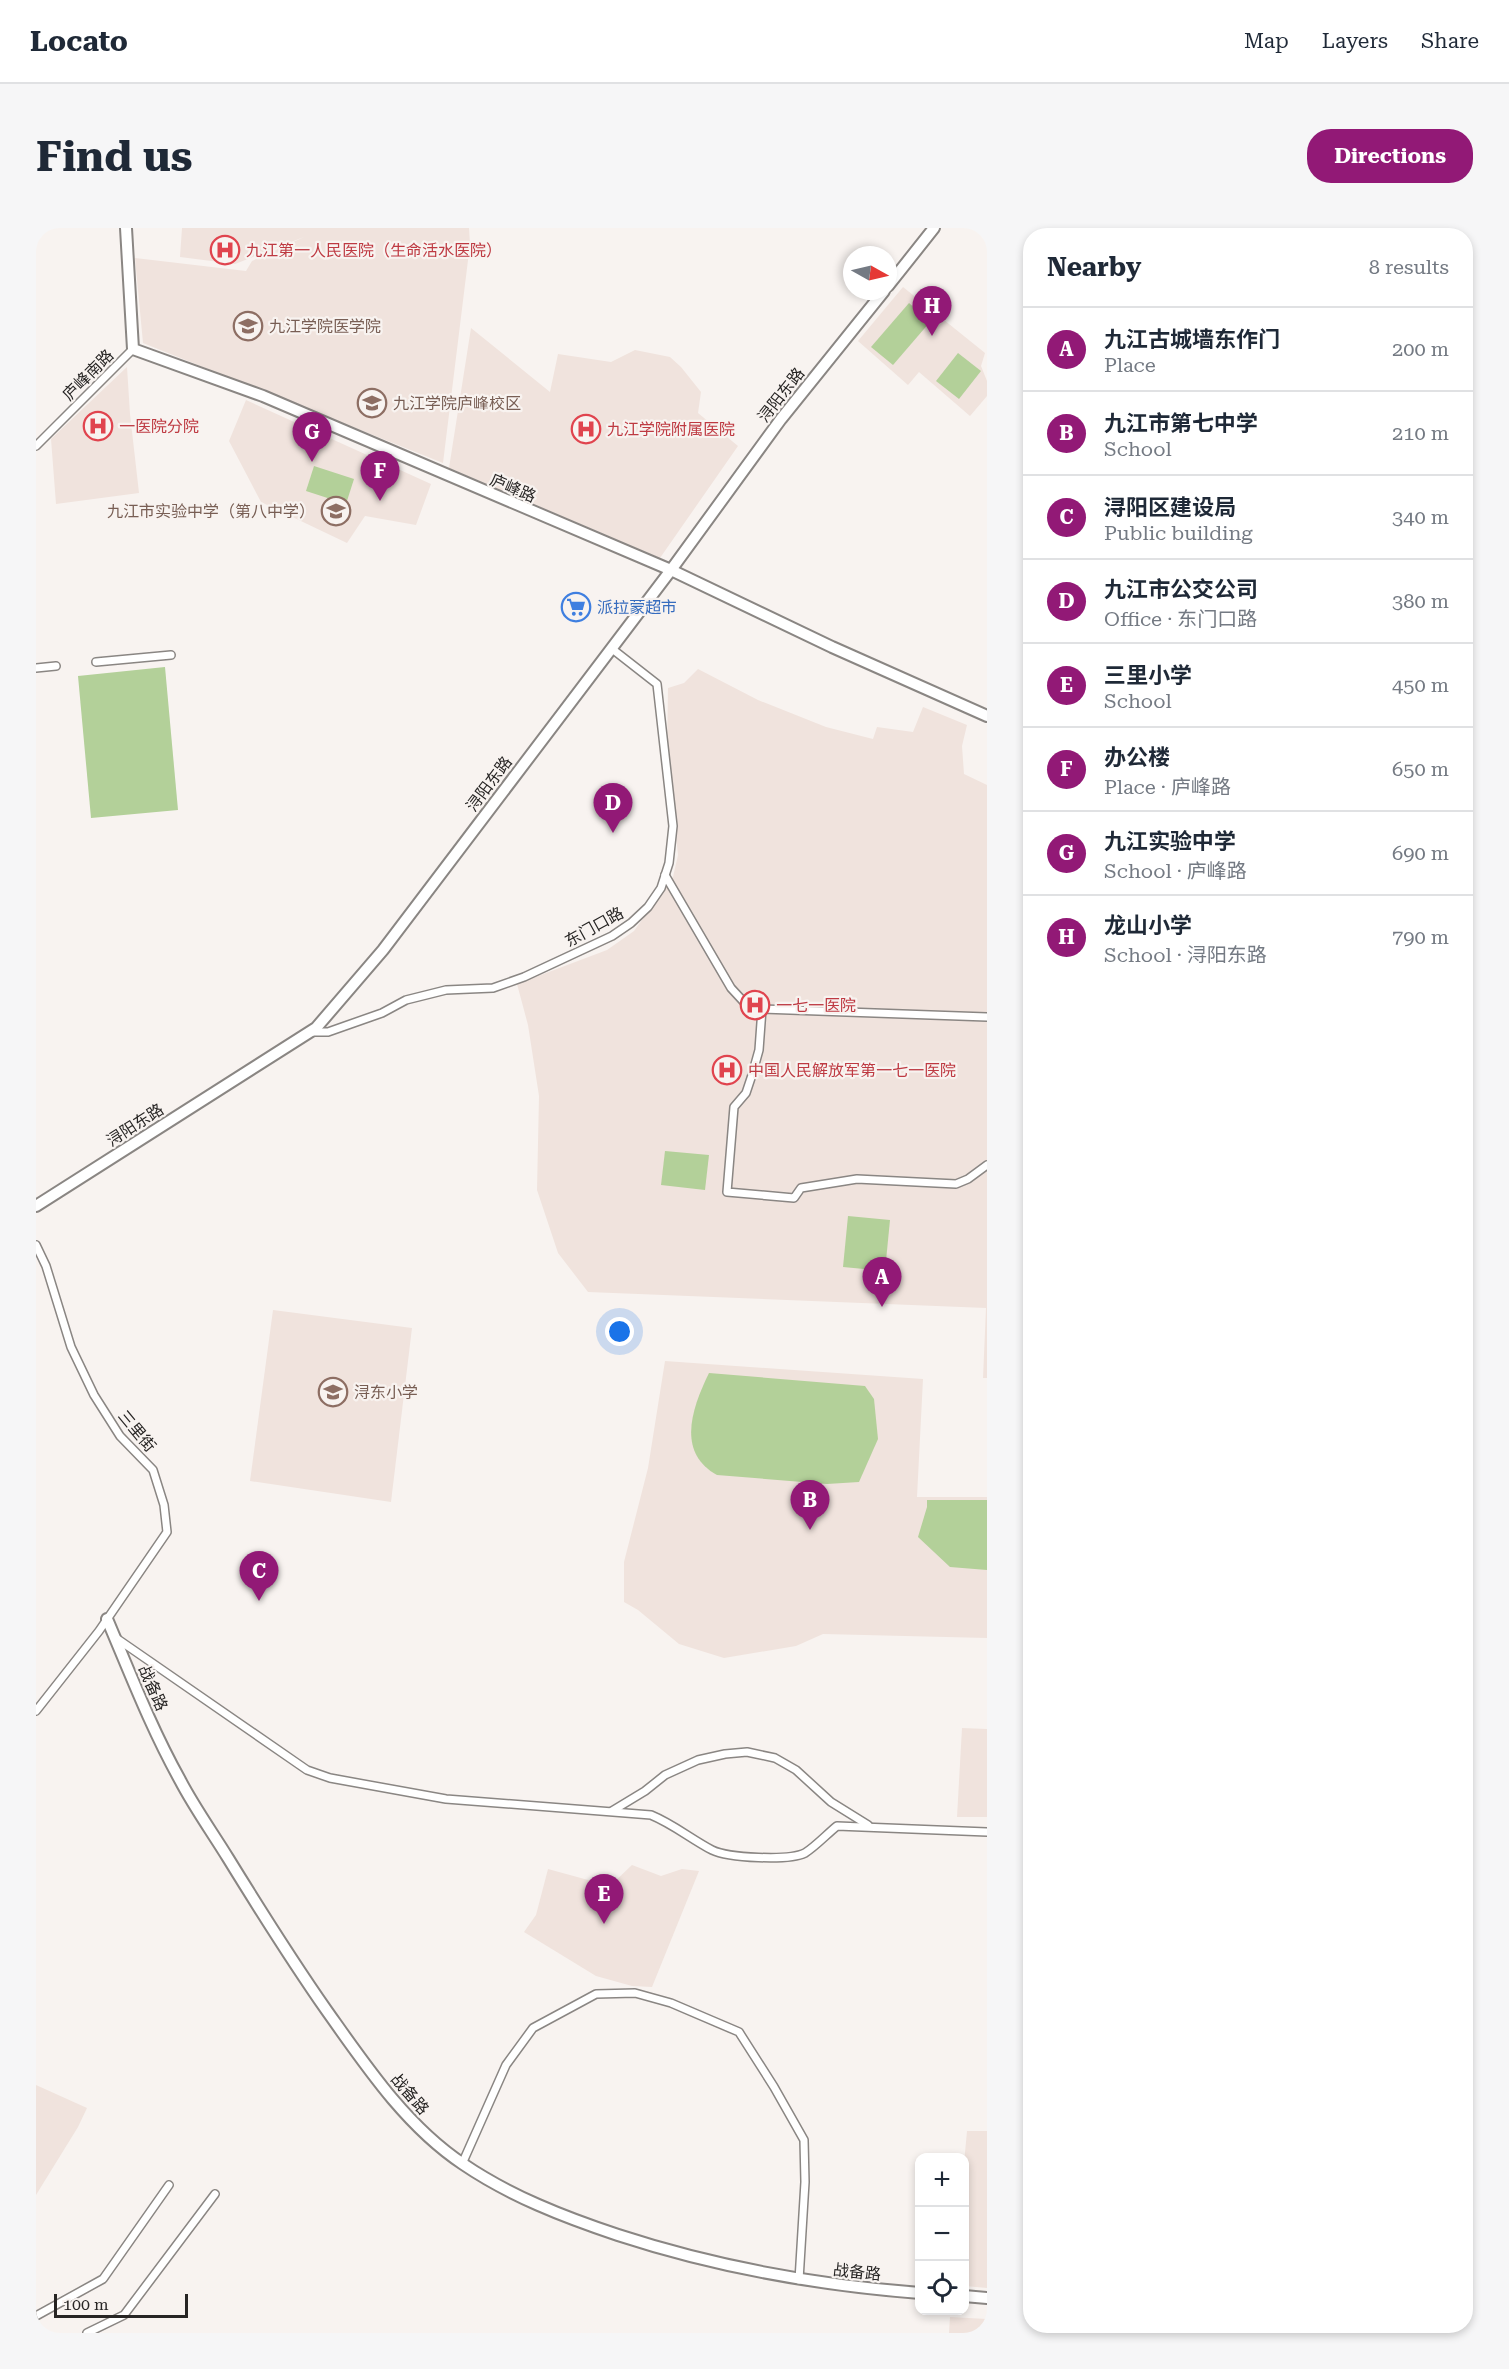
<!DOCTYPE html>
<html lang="en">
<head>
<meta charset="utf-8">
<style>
	body { margin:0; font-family:"Roboto Serif","Noto Sans SC",serif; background:#f6f6f7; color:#1f2937 }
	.controls { position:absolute; right:18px; bottom:18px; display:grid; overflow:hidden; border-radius:12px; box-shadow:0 3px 9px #0003 }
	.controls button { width:54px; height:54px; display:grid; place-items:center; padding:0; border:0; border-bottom:2px solid #e0e1e3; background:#fff; color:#1f2937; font:30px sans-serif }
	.compass { position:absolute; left:807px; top:18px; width:54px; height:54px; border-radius:50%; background:#fff; box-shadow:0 3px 9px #0003; rotate:98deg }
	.scale { position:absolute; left:18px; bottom:15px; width:134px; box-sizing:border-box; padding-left:6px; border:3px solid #272524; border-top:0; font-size:16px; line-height:21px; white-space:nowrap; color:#272524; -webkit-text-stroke:4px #f8f3f0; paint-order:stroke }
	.you { position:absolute; left:584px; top:1104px; width:21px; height:21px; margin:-15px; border:4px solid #fff; border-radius:50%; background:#1a73e8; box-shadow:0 0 0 9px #1a73e833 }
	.badge { display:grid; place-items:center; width:39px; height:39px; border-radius:50%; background:#921976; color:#fff; font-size:20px; font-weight:700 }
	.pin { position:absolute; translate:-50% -50px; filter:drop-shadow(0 2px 3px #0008) }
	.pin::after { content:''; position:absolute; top:32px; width:21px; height:18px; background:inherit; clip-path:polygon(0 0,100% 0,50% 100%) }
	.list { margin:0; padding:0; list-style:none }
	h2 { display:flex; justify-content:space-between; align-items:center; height:78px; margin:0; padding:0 24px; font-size:26px }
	h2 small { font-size:20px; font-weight:400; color:#747a83 }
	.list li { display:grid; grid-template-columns:39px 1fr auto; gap:18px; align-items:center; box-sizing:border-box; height:84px; padding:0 24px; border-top:2px solid #e0e1e3 }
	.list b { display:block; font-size:22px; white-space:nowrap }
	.list p { margin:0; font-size:20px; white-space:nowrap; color:#747a83 }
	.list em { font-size:20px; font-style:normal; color:#747a83 }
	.icon { flex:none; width:33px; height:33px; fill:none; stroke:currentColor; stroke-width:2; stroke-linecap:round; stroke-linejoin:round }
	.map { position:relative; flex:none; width:951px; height:2105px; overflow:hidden; border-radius:24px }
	header { display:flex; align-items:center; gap:36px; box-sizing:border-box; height:84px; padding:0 30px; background:#fff; border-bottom:2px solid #e0e1e3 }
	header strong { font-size:28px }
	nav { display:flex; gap:33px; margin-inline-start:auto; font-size:21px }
	.intro { display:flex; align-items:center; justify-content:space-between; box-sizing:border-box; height:144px; padding:0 36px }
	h1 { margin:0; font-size:42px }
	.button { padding:15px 27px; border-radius:24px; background:#921976; color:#fff; font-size:21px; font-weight:700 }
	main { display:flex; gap:36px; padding:0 36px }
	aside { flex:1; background:#fff; border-radius:24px; box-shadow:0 3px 9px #0003 }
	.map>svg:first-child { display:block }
</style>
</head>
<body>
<header>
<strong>Locato</strong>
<nav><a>Map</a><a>Layers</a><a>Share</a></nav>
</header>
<div class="intro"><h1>Find us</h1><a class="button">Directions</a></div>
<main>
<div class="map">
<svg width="951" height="2105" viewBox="0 0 951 2105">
	<rect width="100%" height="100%" fill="#f8f3f0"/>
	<!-- built -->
	<g fill="#f0e3dd">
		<polygon points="146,0 433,0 434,16 407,235 107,115 99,30 210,43 216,33 268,9 199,36 144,29"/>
		<polygon points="867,59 949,125 945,138 951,153 951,168 934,188 883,144 872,157 822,113"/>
		<polygon points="435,100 514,164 522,126 575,134 599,122 634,129 645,139 665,164 662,185 702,218 624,330 413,240"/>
		<polygon points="91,139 94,186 103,265 20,276 15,211"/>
		<polygon points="210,172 395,256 380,297 329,288 311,315 225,274 193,213"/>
		<polygon points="662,441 722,472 790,499 837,511 841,499 877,504 887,479 931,497 926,518 928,546 951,557 951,1150 947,1150 950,1080 552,1064 522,1025 501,962 503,868 492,797 481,756 571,722 598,703 637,649 642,627 631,525 632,460 648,455"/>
		<polygon points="237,1082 376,1100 355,1274 214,1253"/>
		<polygon points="629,1133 887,1151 881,1269 951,1269 951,1410 787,1406 760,1418 688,1430 643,1416 602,1382 588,1374 588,1334 612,1240"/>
		<polygon points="926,1500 951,1501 951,1589 921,1589"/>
		<polygon points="596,1637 625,1648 646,1641 663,1643 616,1759 596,1758 560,1748 488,1704 500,1687 512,1641 574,1658"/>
		<polygon points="0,1857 51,1880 42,1899 0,1967"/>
		<polygon points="931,1903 951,1903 951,2060 929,2058 928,1935"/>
		<polygon points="914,2089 951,2091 951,2105 913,2105"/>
	</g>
	<!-- green -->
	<g fill="#b3d099">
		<polygon points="873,75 894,94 857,137 835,119"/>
		<polygon points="922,125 945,143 923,171 900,153"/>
		<polygon points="278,238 318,251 310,276 270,263"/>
		<polygon points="129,439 142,582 55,590 42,448"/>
		<polygon points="629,923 673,927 669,962 625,957"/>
		<polygon points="812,988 854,992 849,1043 807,1039"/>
		<path d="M 673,1145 L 829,1158 L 838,1171 L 842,1211 L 823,1254 L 791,1256 L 681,1247 C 640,1224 656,1180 673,1145 Z"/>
		<polygon points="891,1272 951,1272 951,1342 914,1339 882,1309 891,1279"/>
	</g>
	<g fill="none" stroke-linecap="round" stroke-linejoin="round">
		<!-- street casing -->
		<g stroke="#8a8683" stroke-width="10">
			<g id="street">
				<polyline points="0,218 97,121"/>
				<polyline points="60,434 135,427"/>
				<polyline points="0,440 20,438"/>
				<polyline points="629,647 695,760 707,773 726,781 951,789"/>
				<polyline points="726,781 723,822 716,847 710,865 698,879 691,964 758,970 765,960 821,951 920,956 932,951 951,937"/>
				<polyline points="277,804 292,804 309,798 346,785 370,772 410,762 457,760 488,749 576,708 595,695 612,679 625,660 633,635 637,598 621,456 575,420"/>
				<polyline points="0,1017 10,1038 35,1119 58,1167 84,1208 117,1242 128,1277 131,1304 63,1403 0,1483"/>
				<path d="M 80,1410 L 271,1542 L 294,1550 L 410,1571 L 615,1587 C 637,1596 655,1611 676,1622 C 692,1630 753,1633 769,1625 C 780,1618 791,1606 801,1598 L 951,1604"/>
				<polyline points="576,1583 609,1563 629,1547 662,1532 689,1526 711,1524 739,1530 760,1542 795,1574 832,1597"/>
				<polyline points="426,1936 470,1837 497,1800 560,1766 599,1765 635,1775 703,1804 738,1859 768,1912 769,1954 763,2052"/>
				<polyline points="0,2088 67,2051 133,1957"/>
				<polyline points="51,2105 88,2087 179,1966"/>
			</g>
		</g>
		<!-- secondary casing -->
		<g stroke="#8a8683" stroke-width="14">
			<g id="secondary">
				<polyline points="90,0 97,121 227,168 635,342 796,419 951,488"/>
				<polyline points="852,58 898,0"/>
				<polyline points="0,978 280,800 347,722 635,342 745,191 848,63"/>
				<path d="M 71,1391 C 94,1445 115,1500 144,1552 C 158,1579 176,1604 192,1630 C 224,1682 256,1733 291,1783 C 330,1838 370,1898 427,1936 C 474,1968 528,1989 582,2007 C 680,2039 780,2057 884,2065"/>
				<polyline points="928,2068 951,2070"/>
			</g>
		</g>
		<!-- street -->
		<use href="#street" stroke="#fff" stroke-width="7"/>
		<!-- secondary -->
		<use href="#secondary" stroke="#fff" stroke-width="10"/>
	</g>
	<!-- icons -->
	<defs>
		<g id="hospital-ring" transform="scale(1.5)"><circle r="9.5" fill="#f8f3f0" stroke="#e0444e" stroke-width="1.5"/><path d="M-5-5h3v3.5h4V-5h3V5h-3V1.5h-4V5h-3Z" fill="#e0444e"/></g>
		<g id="university-ring" transform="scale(1.5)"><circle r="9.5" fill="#f8f3f0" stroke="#8d6e63" stroke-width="1.5"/><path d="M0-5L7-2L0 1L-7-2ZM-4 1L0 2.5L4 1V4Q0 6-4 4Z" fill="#8d6e63"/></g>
		<g id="school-ring" transform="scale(1.5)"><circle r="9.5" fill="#f8f3f0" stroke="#8d6e63" stroke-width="1.5"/><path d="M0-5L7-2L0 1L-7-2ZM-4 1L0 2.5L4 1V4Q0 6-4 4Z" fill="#8d6e63"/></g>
		<g id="supermarket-ring" transform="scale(1.5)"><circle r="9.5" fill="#f8f3f0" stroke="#3f7fe0" stroke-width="1.5"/><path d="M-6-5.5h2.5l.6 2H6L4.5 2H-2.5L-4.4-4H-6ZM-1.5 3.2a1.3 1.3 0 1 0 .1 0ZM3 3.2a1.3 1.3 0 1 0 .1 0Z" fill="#3f7fe0"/></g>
	</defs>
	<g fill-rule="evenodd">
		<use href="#hospital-ring" x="189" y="22"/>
		<use href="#university-ring" x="212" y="98"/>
		<use href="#university-ring" x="336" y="175"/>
		<use href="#hospital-ring" x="62" y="198"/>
		<use href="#hospital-ring" x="550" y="201"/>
		<use href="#school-ring" x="300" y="283"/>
		<use href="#supermarket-ring" x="540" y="379"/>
		<use href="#hospital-ring" x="719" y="777"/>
		<use href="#hospital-ring" x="691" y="842"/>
		<use href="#school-ring" x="297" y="1164"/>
	</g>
	<g text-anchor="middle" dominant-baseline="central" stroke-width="4.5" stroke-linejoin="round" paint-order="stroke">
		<!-- health labels -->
		<g font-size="16" fill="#be3a42" stroke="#f8f3f0" text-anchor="start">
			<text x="210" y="22">九江第一人民医院（生命活水医院）</text>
			<text x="83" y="198">一医院分院</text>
			<text x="571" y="201">九江学院附属医院</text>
			<text x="740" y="777">一七一医院</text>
			<text x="712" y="842">中国人民解放军第一七一医院</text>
		</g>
		<!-- education labels -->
		<g font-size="16" fill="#785e54" stroke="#f8f3f0" text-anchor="start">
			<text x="233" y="98">九江学院医学院</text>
			<text x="357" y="175">九江学院庐峰校区</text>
			<text x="279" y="283" text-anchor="end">九江市实验中学（第八中学）</text>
			<text x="318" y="1164">浔东小学</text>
		</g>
		<!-- street labels -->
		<g font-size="16" fill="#272524" stroke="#f8f3f0">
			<text transform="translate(52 147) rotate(-45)">庐峰南路</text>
			<text transform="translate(745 167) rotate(-52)">浔阳东路</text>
			<text transform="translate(477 260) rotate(23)">庐峰路</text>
			<text transform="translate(453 556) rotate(-53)">浔阳东路</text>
			<text transform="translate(558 699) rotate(-29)">东门口路</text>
			<text transform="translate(99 897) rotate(-33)">浔阳东路</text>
			<text transform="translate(101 1203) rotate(50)">三里街</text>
			<text transform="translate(117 1460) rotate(66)">战备路</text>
			<text transform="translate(374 1866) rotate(49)">战备路</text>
			<text transform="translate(821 2044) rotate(6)">战备路</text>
		</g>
		<!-- shop labels -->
		<g font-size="16" fill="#366cbe" stroke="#f8f3f0" text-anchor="start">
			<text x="561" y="379">派拉蒙超市</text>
		</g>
	</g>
</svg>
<div class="controls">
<button>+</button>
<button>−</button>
<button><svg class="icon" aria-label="locate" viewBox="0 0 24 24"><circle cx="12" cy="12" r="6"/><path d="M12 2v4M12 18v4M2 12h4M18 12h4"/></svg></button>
</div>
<svg class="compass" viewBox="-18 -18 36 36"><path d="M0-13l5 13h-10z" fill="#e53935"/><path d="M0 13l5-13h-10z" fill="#747a83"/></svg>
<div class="scale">100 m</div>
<div class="you"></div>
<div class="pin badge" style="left:846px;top:1079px">A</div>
<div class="pin badge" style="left:774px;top:1302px">B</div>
<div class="pin badge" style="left:223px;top:1373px">C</div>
<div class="pin badge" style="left:577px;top:605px">D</div>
<div class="pin badge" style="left:568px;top:1696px">E</div>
<div class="pin badge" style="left:344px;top:273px">F</div>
<div class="pin badge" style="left:276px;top:234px">G</div>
<div class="pin badge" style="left:896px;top:108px">H</div>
</div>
<aside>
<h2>Nearby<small>8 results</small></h2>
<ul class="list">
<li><span class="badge">A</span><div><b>九江古城墙东作门</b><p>Place</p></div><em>200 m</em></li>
<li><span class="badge">B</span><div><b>九江市第七中学</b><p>School</p></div><em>210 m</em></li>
<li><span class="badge">C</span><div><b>浔阳区建设局</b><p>Public building</p></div><em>340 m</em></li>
<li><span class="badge">D</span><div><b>九江市公交公司</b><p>Office · 东门口路</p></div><em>380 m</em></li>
<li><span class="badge">E</span><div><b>三里小学</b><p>School</p></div><em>450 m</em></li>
<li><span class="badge">F</span><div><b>办公楼</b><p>Place · 庐峰路</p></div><em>650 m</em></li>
<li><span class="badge">G</span><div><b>九江实验中学</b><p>School · 庐峰路</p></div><em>690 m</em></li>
<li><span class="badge">H</span><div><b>龙山小学</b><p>School · 浔阳东路</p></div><em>790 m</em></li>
</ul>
</aside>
</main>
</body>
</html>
